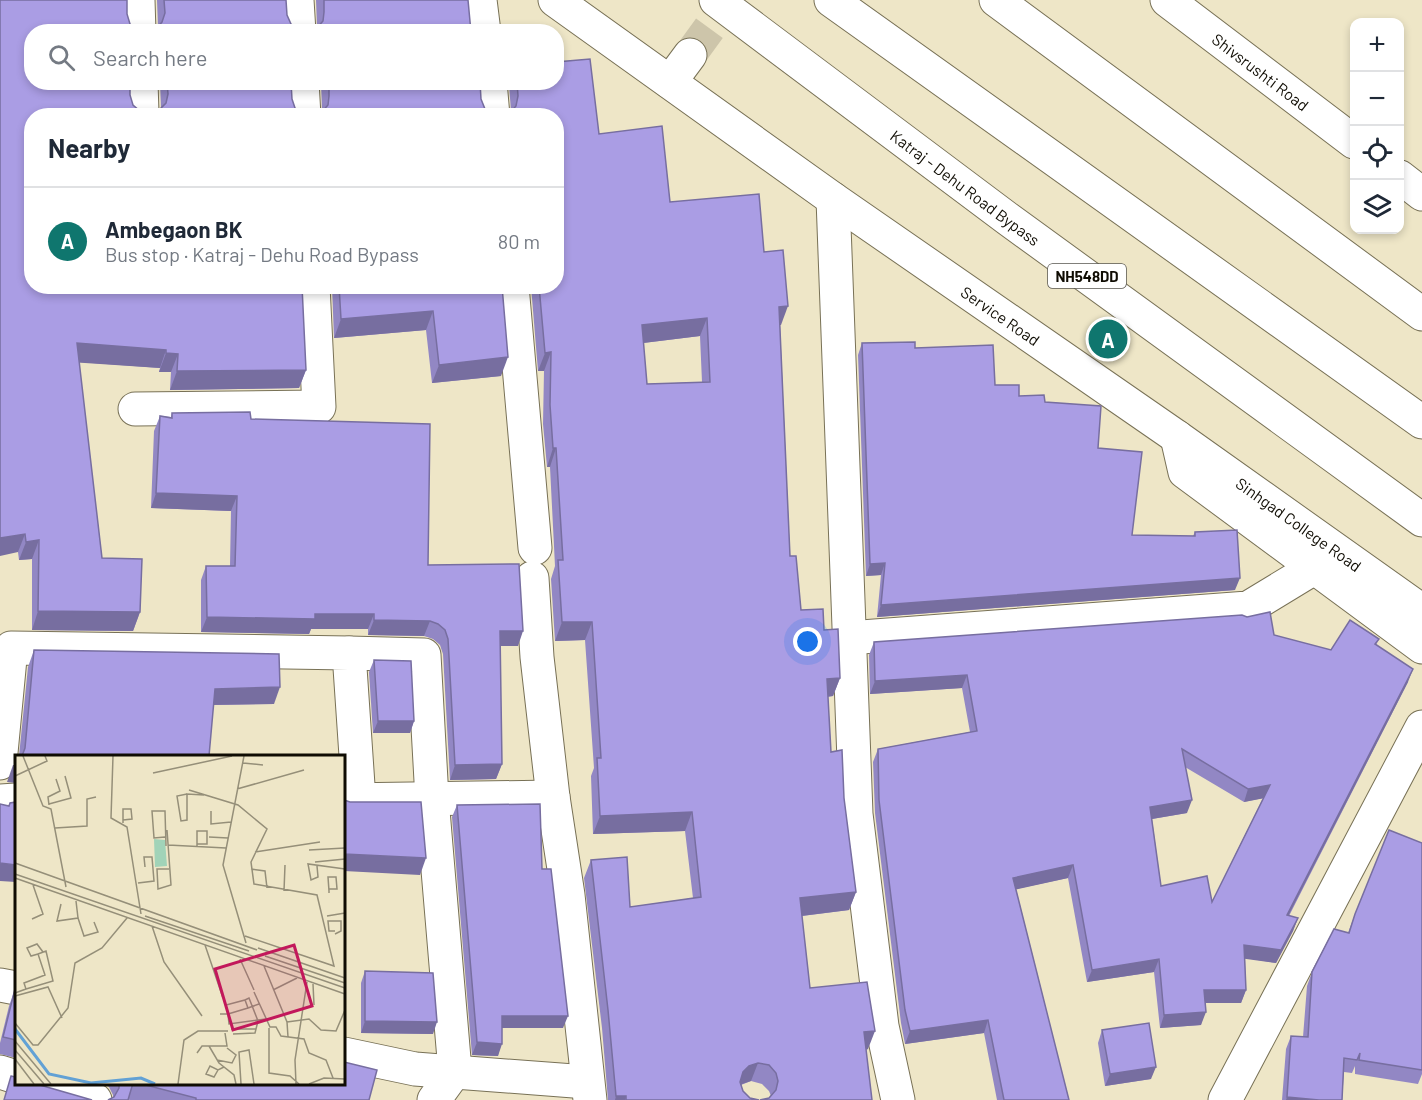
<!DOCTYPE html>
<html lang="en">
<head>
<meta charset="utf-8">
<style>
	body { margin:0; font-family:Barlow,sans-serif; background:#f2f2f3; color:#1f2937 }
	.controls { position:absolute; right:18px; top:18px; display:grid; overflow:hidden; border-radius:12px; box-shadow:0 3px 9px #0003 }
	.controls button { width:54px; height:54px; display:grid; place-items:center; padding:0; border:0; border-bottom:2px solid #e0e1e3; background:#fff; color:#1f2937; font:30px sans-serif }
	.you { position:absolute; left:808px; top:642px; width:21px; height:21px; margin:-15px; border:4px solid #fff; border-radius:50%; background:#1a73e8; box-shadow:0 0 0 9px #1a73e833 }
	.badge { display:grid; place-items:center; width:39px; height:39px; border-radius:50%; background:#0f766e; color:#fff; font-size:20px; font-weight:700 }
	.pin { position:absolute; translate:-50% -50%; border:3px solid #fff; box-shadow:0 2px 6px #0006 }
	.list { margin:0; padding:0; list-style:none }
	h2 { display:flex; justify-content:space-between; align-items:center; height:78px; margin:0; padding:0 24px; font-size:26px }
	h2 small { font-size:20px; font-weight:400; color:#747a83 }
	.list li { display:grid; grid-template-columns:39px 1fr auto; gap:18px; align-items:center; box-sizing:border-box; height:108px; padding:0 24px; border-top:2px solid #e0e1e3 }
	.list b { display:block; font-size:22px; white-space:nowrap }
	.list p { margin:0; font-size:20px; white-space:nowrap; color:#747a83 }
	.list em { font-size:20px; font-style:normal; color:#747a83 }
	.icon { flex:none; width:33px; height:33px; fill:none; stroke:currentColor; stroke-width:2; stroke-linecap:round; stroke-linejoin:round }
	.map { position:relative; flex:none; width:1422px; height:1100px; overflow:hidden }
	.search { position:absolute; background:#fff; box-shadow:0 3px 9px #0003; left:24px; top:24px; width:540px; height:66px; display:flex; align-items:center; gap:15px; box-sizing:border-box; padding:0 21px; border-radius:24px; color:#747a83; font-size:22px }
	.panel { position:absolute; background:#fff; box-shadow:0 3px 9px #0003; left:24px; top:108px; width:540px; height:186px; border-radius:24px }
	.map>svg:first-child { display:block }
</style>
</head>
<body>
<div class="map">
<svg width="1422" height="1100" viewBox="0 0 1422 1100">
	<rect width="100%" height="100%" fill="#eee6c7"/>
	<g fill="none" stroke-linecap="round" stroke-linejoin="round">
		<!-- minor-tunnel -->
		<polyline stroke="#cdc5aa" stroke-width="33" stroke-dasharray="33 16" stroke-linecap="butt" points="690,55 730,0"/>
		<!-- minor casing -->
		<g stroke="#787156" stroke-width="35">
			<g id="minor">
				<polyline points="138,0 139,32"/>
				<polyline points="297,0 299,32"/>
				<polyline points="480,0 484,32"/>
				<path id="s1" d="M 555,0 L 833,199 L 1177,437 L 1422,611"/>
				<polyline points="996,0 1422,314"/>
				<path id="s2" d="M 1167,0 L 1354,142"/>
				<polyline points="141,82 142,113"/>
				<polyline points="302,82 304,116"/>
				<polyline points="490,82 493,116"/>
				<polyline points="670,82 690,55"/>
				<polyline points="1400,177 1422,194"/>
				<polyline points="833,199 856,814 882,1026 898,1100"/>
				<polyline points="512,286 535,548"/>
				<polyline points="135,409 319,407 313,286"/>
				<polyline points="1177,437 1185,472 1422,647"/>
				<polyline points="532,578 537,657 553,797 568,895 590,1100"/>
				<polyline points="848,638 1248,608 1314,568"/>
				<polyline points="349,653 424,655 432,799 455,1071 434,1100"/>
				<polyline points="0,763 11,648 349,653 359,800"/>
				<polyline points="344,800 553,797"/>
				<polyline points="0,801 16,800"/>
				<polyline points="0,985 16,988"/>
				<polyline points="344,1054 415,1069 587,1082"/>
				<polyline points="0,1072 16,1077"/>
				<polyline points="39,1084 95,1100"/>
				<polyline points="1225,1100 1422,727"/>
			</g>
		</g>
		<!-- highway casing -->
		<g stroke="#787156" stroke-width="35">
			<g id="highway">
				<path id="s3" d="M 716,0 L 1008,219 L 1422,520"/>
				<polyline points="831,0 1422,422"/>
			</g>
		</g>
		<!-- minor -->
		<use href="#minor" stroke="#fff" stroke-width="33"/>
		<!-- highway -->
		<use href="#highway" stroke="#fff" stroke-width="33"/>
	</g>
	<!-- wall -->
	<g fill="#9287c4" fill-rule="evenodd">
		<polygon points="157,0 286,0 155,30 158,27"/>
		<polygon points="316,0 468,0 316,29 317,27"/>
		<polygon points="32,32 130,95 133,105 140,111 149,113 158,111 161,108 160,82 291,82 292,99 295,108 303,114 32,116 306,370 299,388 170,390 171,372 159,372 160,368 79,362 102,558 140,612 133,631 32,630 32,559 19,560 18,552"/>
		<polygon points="321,82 480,82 481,99 485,109 491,114 321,113 322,111"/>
		<path d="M 510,82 L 556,82 L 599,134 L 670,202 L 764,252 L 781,325 L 780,325 L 790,556 L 801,610 L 824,630 L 840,678 L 833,696 L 828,697 L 831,752 L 844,798 L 856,892 L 849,910 L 802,916 L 810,988 L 868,1049 L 769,1098 L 771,1096 L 769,1091 L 762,1084 L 751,1081 L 741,1085 L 743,1091 L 750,1098 L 759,1100 L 608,1100 L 602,1028 L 584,878 L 591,860 L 630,907 L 693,898 L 685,831 L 593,834 L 591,776 L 594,768 L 585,640 L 555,641 L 551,579 L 555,566 L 550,467 L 547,467 L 543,424 L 544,371 L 538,371 L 531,286 L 556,286 L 510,113 L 511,111 L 509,85 ZM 700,336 L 702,382 L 647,384 L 643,343 Z"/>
		<polygon points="332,286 502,286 501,376 432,383 426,330 334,338"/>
		<polygon points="862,343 915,348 1019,396 1045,402 1132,535 1193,536 1195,532 1235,590 877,617 881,575 866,576 858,355"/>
		<polygon points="172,413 251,419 428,565 518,646 500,646 502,764 496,779 450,780 443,654 440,645 433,639 424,636 368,635 368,629 311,629 309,634 201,632 201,580 206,566 230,566 231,511 151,508 154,431 160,416 171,417"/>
		<path d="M 1274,635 L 1331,650 L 1379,639 L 1376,645 L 1408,682 L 1289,916 L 1298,918 L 1293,931 L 1276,963 L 1245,958 L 1246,990 L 1241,1003 L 1205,1003 L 1201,1025 L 1160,1028 L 1154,972 L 1087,982 L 1068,878 L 1016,889 L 1069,1100 L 997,1100 L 984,1033 L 905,1044 L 901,1023 L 875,813 L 873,762 L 878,749 L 970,732 L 962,688 L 870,694 L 869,655 L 874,642 ZM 1185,767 L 1244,802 L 1263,798 L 1212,902 L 1161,886 L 1152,819 L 1187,813 Z"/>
		<polygon points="34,650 274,704 213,705 209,756 19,756 28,667"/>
		<polygon points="374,660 414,721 410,733 373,733 369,672"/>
		<polygon points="457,805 542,869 563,1028 502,1028 498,1056 472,1055 452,817"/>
		<polygon points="1422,843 1422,1074 1418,1084 1355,1074 1355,1066 1352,1073 1344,1072 1342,1100 1282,1100 1286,1049 1291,1036 1303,1037 1307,986 1312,972 1348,933 1355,914"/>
		<polygon points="16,933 16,970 14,969"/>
		<polygon points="365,971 433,1034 361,1033 361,983"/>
		<polygon points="15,989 16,989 16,1058 0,1054 0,1043 9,1006"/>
		<polygon points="1102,1030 1151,1079 1105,1086 1098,1043"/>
		<polygon points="103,1083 344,1083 369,1100 130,1100 113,1097 113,1095 109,1087"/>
	</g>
	<!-- shaded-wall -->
	<g fill="#776ea0">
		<polygon points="788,306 781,325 772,325 779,307"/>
		<polygon points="433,311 426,330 334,338 341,319"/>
		<polygon points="707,318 700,336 635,344 642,325"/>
		<polygon points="77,343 166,350 160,368 70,362"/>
		<polygon points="551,352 544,371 538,371 545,353"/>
		<polygon points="166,353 178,354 171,372 159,372"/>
		<polygon points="508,357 501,376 432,383 439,365"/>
		<polygon points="306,370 299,388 170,390 177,371"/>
		<polygon points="553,448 556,448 550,467 547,467"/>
		<polygon points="156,493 237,496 231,511 151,508"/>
		<polygon points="25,534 18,552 0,556 0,538"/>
		<polygon points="39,540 32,559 19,560 26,542"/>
		<polygon points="885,563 881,575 866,576 870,564"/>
		<polygon points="1240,578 1235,590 877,617 881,605"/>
		<polygon points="38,611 140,612 133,631 32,630"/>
		<polygon points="315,614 374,614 368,629 311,629 309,634 201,632 207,617"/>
		<polygon points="374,620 430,621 424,636 368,635"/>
		<polygon points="562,622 592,622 585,640 555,641"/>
		<polygon points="500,631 523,631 518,646 495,646"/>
		<polygon points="1413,669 1408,682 1282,928 1287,915"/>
		<polygon points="967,675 962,688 870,694 875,681"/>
		<polygon points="840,678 833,696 820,697 827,679"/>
		<polygon points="280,687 274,704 208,705 215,689"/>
		<polygon points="378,721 414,721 410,733 373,733"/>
		<polygon points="502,764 496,779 450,780 455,765"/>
		<polygon points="13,765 16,765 16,783 7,782"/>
		<polygon points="1270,785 1265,798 1244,802 1248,789"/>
		<polygon points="1192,800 1187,813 1146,820 1150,807"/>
		<polygon points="692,812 685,831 593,834 600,816"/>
		<polygon points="344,854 426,858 420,875 344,871"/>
		<polygon points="0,863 16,865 16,882 0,881"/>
		<polygon points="1073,865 1068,878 1009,891 1013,878"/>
		<polygon points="856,892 849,910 793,917 800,898"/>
		<polygon points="1298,918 1293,931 1276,963 1239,958 1244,945"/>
		<polygon points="1159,959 1154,972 1087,982 1092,970"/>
		<polygon points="1204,990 1246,990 1241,1003 1199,1003"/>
		<polygon points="1206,1012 1201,1025 1160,1028 1164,1015"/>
		<polygon points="502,1016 568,1016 563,1028 498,1028"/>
		<polygon points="988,1020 984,1033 905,1044 910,1031"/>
		<polygon points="365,1021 437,1022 433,1034 361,1033"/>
		<polygon points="875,1031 868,1049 858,1051 864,1032"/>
		<polygon points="477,1042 502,1044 498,1056 472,1055"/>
		<polygon points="758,1063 751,1081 742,1084 736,1090 743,1072 749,1066"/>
		<polygon points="1156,1067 1151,1079 1105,1086 1110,1074"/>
		<polygon points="616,1096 626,1096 625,1100 615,1100"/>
		<polygon points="1287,1097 1319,1100 1286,1100"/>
	</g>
	<!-- building -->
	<g fill="#aa9de4" stroke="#776ea0" stroke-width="1.5" fill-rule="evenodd">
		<polygon points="0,0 127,0 127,14 130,24 137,30 143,32 32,32 32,82 130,82 130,95 133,105 140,111 149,113 158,111 166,103 168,94 167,82 291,82 292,99 295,108 303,114 309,116 32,116 32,286 302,286 306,370 177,371 178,354 166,353 166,350 77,343 102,558 142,559 140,612 38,611 39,540 26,542 25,534 0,538"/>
		<polygon points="164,0 286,0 287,15 291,24 298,30 303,32 148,32 155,30 162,22 165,13"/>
		<polygon points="324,0 468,0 471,32 308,32 316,29 323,21 324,12"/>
		<path d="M 590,59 L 599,134 L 662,126 L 670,202 L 759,194 L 764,252 L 783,250 L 788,306 L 779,307 L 790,556 L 796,556 L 801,610 L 823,609 L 824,630 L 838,629 L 840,678 L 827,679 L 831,752 L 842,750 L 844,798 L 856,892 L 800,898 L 810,988 L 867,982 L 875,1031 L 864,1032 L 872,1100 L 760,1100 L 769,1098 L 776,1090 L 778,1081 L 776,1073 L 769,1065 L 758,1063 L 749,1066 L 743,1072 L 740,1082 L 743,1091 L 750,1098 L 759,1100 L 626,1100 L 626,1096 L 616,1096 L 608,1010 L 591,860 L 627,857 L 630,907 L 701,897 L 692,812 L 600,816 L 597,758 L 601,758 L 592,622 L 562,622 L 558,560 L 563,560 L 556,448 L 553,448 L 550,405 L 551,352 L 545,353 L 539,286 L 556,286 L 556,116 L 503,116 L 510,113 L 516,106 L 518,96 L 517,82 L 556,82 L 556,62 ZM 707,318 L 710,382 L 647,384 L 642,325 Z"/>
		<polygon points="329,82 480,82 481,99 485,109 491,114 498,116 314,116 321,113 328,105 329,96"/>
		<polygon points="339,286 502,286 508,357 439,365 433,311 341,319"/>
		<polygon points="915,342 915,348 993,345 995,385 1019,385 1019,396 1044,395 1045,402 1101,406 1098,448 1142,452 1132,535 1195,536 1195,532 1237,530 1240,578 881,605 885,563 870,564 862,343"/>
		<polygon points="250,412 251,419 430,424 428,565 519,564 523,631 500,631 502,764 455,765 448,639 445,630 438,624 430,621 374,620 374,614 315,614 315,619 207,617 206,566 235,566 237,496 156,493 160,416 172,418 172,413"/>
		<path d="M 1270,612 L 1274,635 L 1331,650 L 1350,620 L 1379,639 L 1375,644 L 1413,669 L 1287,915 L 1298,918 L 1281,950 L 1244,945 L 1246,990 L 1204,990 L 1206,1012 L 1164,1015 L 1159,959 L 1092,970 L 1073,865 L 1013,878 L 1069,1100 L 1004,1100 L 988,1020 L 910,1031 L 905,1010 L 879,800 L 878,749 L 977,731 L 967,675 L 875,681 L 874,642 L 1242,615 L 1247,617 ZM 1182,749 L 1248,789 L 1270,785 L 1212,902 L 1207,876 L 1161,886 L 1150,807 L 1192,800 Z"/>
		<polygon points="34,650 279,654 280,687 215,689 209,756 22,756 25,748"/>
		<polygon points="374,660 411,661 414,721 378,721"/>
		<polygon points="344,800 350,802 421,802 426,858 344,854"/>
		<polygon points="16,802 16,865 0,863 0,804 9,806 10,803"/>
		<polygon points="540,804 542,869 551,869 568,1016 502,1016 502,1044 477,1042 457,805"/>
		<polygon points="1389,830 1422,843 1422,1070 1359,1060 1360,1053 1357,1060 1344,1058 1342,1100 1319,1100 1287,1097 1291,1036 1308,1037 1312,972 1334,929 1349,933 1355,914"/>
		<polygon points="365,971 433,973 437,1022 365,1021"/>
		<polygon points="15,989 16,989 16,1040 3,1037"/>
		<polygon points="1149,1023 1156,1067 1110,1074 1102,1030"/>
		<polygon points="344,1062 377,1070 369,1100 196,1100 196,1098 138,1083 344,1083"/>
		<polygon points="11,1076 16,1077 16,1083 38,1083 40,1085 92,1100 4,1100"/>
		<polygon points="119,1083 133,1083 128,1100 108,1100 114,1097 119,1088"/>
	</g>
	<g text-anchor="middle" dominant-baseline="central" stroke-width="6" stroke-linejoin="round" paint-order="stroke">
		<!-- shield labels -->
		<rect fill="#fff" stroke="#57554f" stroke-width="1.5" x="1048" y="264" width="78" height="24" rx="4.5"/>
		<g font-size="15" font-weight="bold" fill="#0f0c03">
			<text x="1087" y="276">NH548DD</text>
		</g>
		<!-- street labels -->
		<g font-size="16" fill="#0f0c03" stroke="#fff">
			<text stroke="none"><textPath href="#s2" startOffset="118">Shivsrushti Road</textPath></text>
			<text stroke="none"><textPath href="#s3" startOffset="312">Katraj - Dehu Road Bypass</textPath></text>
			<text stroke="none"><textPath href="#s1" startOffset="546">Service Road</textPath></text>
			<text stroke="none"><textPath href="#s1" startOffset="910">Sinhgad College Road</textPath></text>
		</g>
	</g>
	<!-- overview -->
	<g transform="translate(15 755)">
		<rect width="330" height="330" fill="#eee6c7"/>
		<path d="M 139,84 L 150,85 L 152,111 L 140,112 Z" fill="#a1d3b8"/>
		<path fill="none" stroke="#62a1d5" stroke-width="3" d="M 0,274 L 34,319 L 76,328 L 126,323 L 140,329"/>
		<path fill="none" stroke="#958f79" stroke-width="1.5" d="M 8,1 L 28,51 L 36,54 L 51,132M 98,1 L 96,63 L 112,72 L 126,159M 229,1 L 208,110 L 231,188M 228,8 L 248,10M 138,18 L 217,1M 0,21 L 32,6 L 30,1M 222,34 L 289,15M 174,35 L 223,50 L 252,74 L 236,107 L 239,129 L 302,140 L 319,211 L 230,181M 172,39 L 162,41 L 166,66 L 172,65 L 172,39 L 189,40M 34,49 L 56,43 L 50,21M 34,50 L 33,42 L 45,36 L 41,24M 196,56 L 196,69 L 216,67M 108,65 L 117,64 L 116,54 L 108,54 L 108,68M 40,73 L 72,71 L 72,44 L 81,42M 152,75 L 156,130 L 143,134 L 142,114 L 154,114M 150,82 L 139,83 L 137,56 L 150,56 L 151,91M 194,82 L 213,83M 182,89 L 192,89 L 192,76 L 182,76 L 182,91M 153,90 L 211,93M 294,95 L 330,93M 240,97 L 305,87M 300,107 L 330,104M 0,108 L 242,195M 302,111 L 303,122 L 296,125 L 293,109 L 330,114M 236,114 L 250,116 L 252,133M 0,119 L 330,233M 0,123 L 330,239M 123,128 L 139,126 L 137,102 L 129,102 L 130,112M 314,134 L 322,134 L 321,122 L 313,122 L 314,136 L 314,138M 269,136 L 270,110M 330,139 L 330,158M 46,149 L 42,166 L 63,163 L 61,146M 130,161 L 234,196M 312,161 L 330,158M 63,163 L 69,181 L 83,177 L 79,167M 17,164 L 28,159 L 18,130M 137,171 L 149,207 L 187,261M 320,176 L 314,176 L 313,166 L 326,166 L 326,176 L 320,179M 190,190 L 208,243M 243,193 L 330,223M 23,199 L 16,201 L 12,193 L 22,189 L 28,197M 250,201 L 330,228M 225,204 L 239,235M 249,211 L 272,267 L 273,282M 298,229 L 299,250M 258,235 L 282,223M 239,237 L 255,272 L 261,272 L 266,281 L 289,284 L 294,298 L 311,305 L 318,323M 0,238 L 11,234 L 9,228 L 30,220 L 23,199 L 31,196 L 38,226 L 11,234M 0,241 L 33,232 L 47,263M 233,253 L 213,259 L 211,250 L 230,245 L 233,253 L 244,249M 205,259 L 213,259 L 214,269 L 251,264M 272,267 L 294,264 L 306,275 L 321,276 L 330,255M 0,268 L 18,290 L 23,290 L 53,253 L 60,208 L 87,193 L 112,163M 254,273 L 254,318 L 275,321 L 284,329M 216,274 L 241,274M 218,279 L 240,278 L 243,266 L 234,243 L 230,245M 0,286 L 36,329M 194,291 L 204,308 L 219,320 L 221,329M 0,295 L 29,329M 182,298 L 187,291 L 212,291 L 210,278M 0,304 L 19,329M 202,305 L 217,308 L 221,300 L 212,293M 203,315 L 199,322 L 191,319 L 195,311 L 203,315 L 209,312M 163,329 L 169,285 L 183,276 L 213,276M 226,329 L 224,297 L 234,295 L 239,329M 281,329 L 280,305 L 292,227M 294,329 L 309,323 L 330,324"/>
		<path fill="#c2185b" fill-opacity="0.15" stroke="#c2185b" stroke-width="3" d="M 279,190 L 297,251 L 218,275 L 200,214 Z"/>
		<rect width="330" height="330" fill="none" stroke="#0f0c03" stroke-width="3"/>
	</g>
</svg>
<div class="controls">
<button>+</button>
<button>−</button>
<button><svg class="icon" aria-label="locate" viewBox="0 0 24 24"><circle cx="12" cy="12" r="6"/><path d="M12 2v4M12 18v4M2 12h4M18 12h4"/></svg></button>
<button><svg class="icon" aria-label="layers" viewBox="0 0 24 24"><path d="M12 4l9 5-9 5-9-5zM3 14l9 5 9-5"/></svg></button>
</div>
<div class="you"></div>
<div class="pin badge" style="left:1108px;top:339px">A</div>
<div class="search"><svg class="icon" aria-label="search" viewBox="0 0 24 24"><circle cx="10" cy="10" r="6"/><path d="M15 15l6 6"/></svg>Search here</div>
<section class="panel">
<h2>Nearby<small></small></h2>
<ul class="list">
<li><span class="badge">A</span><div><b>Ambegaon BK</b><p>Bus stop · Katraj - Dehu Road Bypass</p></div><em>80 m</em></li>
</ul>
</section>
</div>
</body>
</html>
